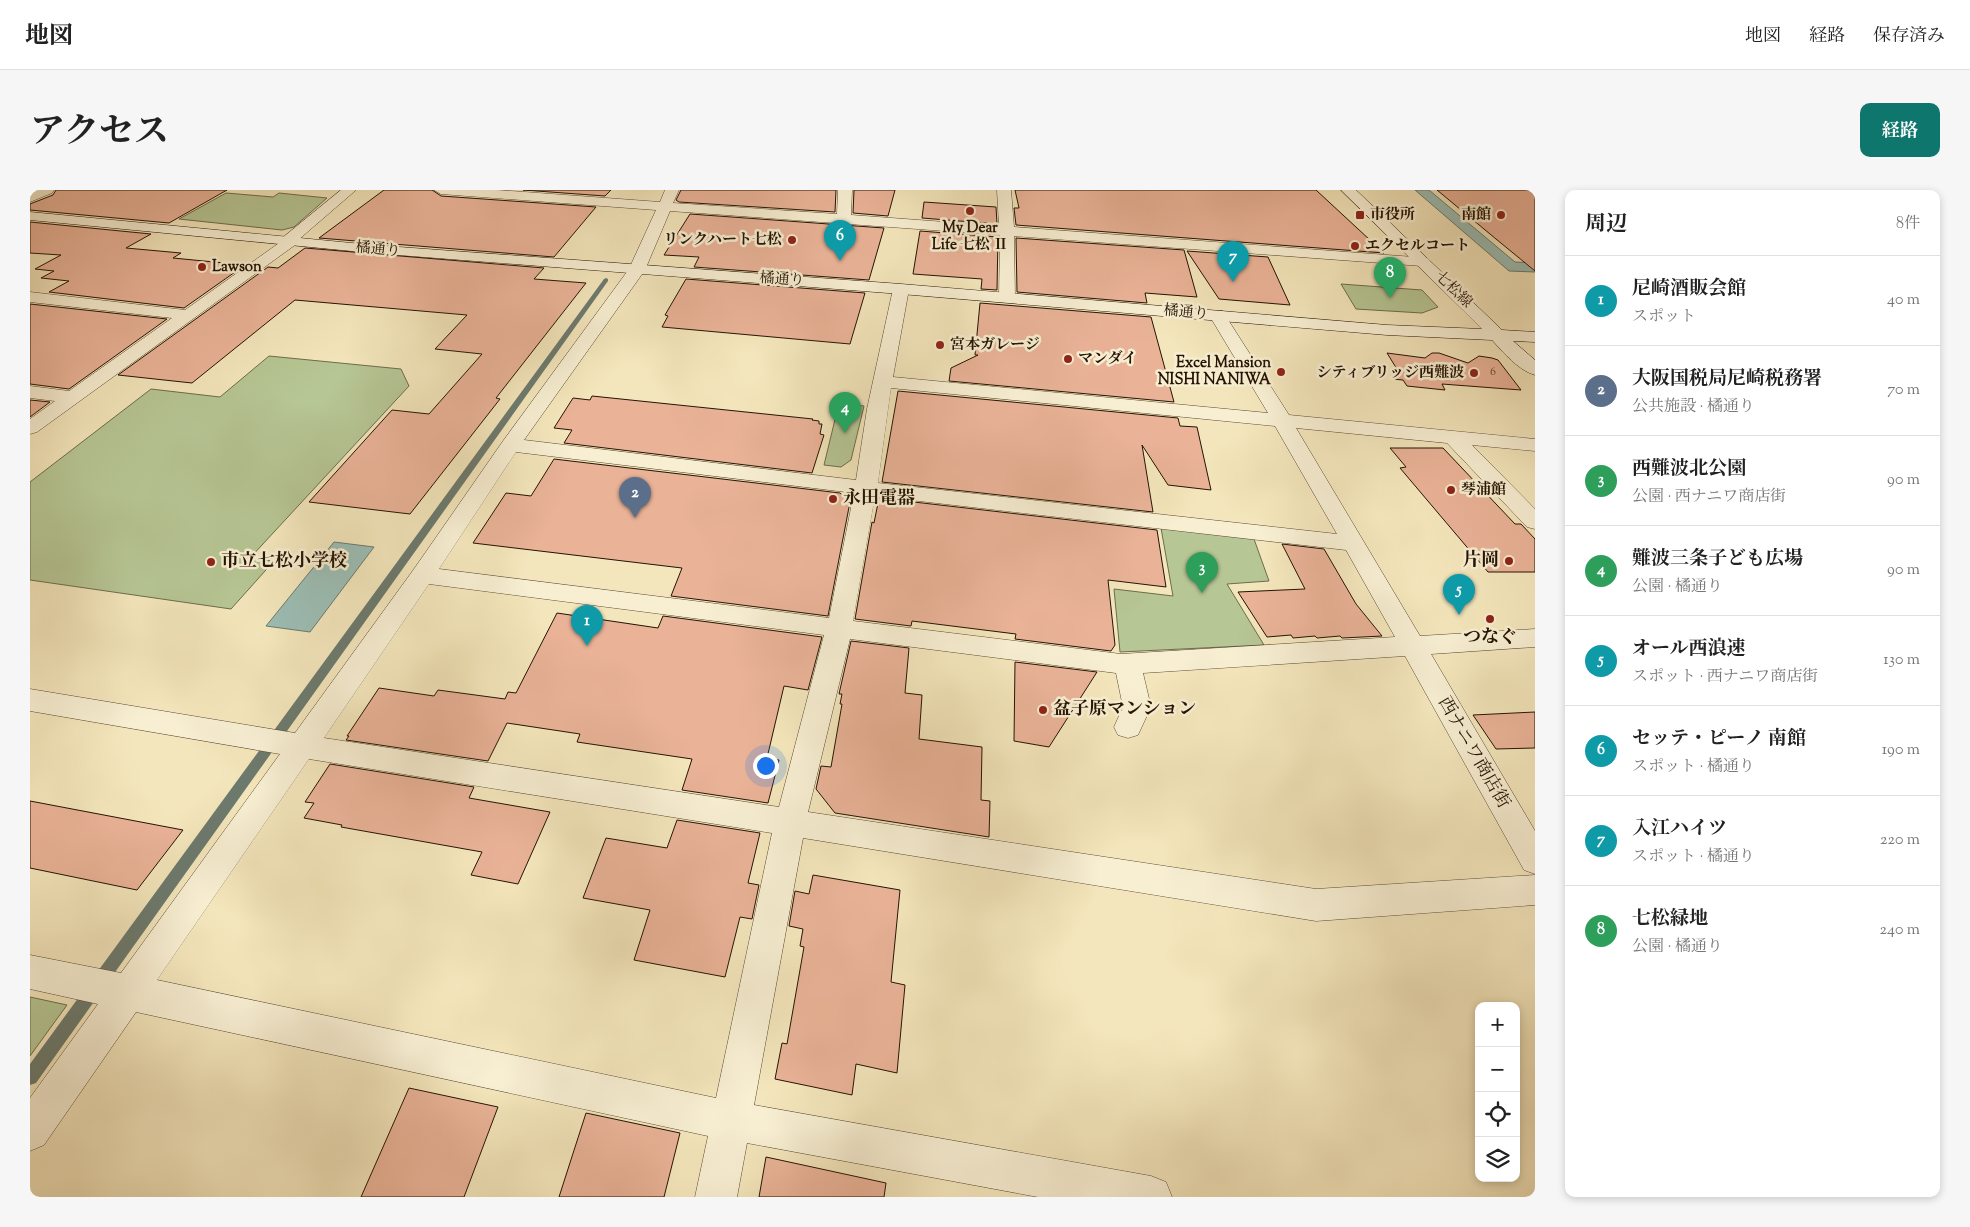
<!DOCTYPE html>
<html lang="ja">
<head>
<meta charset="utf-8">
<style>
	body { margin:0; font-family:"Sorts Mill Goudy","Noto Serif JP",serif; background:#f6f6f6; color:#222 }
	.controls { position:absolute; right:15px; bottom:15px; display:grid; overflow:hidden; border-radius:10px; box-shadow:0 2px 8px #0003 }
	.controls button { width:45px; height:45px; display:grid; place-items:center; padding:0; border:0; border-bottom:1px solid #e0e0e0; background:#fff; color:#222; font:25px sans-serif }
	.you { position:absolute; left:735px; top:575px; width:18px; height:18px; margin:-12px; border:4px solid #fff; border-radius:50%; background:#1a73e8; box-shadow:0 0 0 8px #1a73e833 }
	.badge { display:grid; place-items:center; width:32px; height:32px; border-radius:50%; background:#0f766e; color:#fff; font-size:16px; font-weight:700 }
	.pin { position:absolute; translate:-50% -41px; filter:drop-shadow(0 1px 2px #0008) }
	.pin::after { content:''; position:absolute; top:26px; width:18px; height:15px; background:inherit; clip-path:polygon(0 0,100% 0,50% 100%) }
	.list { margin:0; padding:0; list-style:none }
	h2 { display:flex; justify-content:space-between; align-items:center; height:65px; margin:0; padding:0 20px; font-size:21px }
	h2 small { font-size:16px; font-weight:400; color:#767676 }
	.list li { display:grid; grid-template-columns:32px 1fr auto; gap:15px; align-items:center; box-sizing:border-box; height:90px; padding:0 20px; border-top:1px solid #e0e0e0 }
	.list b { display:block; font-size:19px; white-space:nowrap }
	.list p { margin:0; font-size:16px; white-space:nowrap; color:#767676 }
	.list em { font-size:16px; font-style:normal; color:#767676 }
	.icon { flex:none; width:28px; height:28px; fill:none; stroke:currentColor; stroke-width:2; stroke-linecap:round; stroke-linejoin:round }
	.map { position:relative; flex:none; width:1505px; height:1007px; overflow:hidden; border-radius:10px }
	header { display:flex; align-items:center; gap:30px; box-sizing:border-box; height:70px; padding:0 25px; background:#fff; border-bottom:1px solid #e0e0e0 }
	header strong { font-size:24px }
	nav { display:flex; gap:28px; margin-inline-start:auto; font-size:18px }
	.intro { display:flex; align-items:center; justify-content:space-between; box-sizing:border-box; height:120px; padding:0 30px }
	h1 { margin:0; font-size:35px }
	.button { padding:12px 22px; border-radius:10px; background:#0f766e; color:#fff; font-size:18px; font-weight:700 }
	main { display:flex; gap:30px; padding:0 30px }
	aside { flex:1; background:#fff; border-radius:10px; box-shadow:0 2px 8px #0003 }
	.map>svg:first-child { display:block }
</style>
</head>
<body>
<header>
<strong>地図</strong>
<nav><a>地図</a><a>経路</a><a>保存済み</a></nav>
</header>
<div class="intro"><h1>アクセス</h1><a class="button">経路</a></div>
<main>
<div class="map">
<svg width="1505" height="1007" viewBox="0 0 1505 1007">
	<rect width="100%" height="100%" fill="#f4e6bc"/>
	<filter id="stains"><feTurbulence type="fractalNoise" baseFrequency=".004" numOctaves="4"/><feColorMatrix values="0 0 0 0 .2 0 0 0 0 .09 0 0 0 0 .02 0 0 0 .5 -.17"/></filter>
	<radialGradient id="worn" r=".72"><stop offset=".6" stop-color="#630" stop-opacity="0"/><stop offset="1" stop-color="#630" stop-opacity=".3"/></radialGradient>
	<!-- green -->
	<g fill="#b6c694" stroke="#6d6c4c">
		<polygon points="196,3 243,7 249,3 297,8 264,37 252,40 149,29"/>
		<polygon points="1311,94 1392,100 1408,117 1392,123 1326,119"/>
		<polygon points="239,166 371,179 379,196 220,368 244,371 201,419 0,390 0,292 121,199 190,207"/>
		<polygon points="809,213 834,216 821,270 811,277 794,275"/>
		<polygon points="1131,338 1224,349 1239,391 1197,394 1234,455 1090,462 1084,399 1143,406"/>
		<polygon points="0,807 37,815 0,866"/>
	</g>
	<!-- water -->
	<g fill="#9cbeb5" stroke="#6c7a6e">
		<polygon points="1385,0 1399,0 1485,72 1505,73 1505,82 1479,81"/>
		<polygon points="304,352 344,357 280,442 236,436"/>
	</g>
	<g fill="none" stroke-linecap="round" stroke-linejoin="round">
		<!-- stream -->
		<polygon fill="#6c7a6e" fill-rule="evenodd" points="576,88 578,89 578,91 6,893 0,895 0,874 574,89"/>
	</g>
	<!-- building -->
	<g fill="#eab398" stroke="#241303">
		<polygon points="26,0 197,0 139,33 0,20 0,14 23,5"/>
		<polygon points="354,0 402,0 411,6 566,17 524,67 289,48"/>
		<polygon points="493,0 581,0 575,6"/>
		<polygon points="651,0 806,0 805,22 649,12 646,10"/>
		<polygon points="824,0 865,0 858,26 823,23"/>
		<polygon points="985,0 1286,0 1354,63 986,35 984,18 989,18"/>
		<polygon points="1407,0 1505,0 1505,81 1466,49"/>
		<polygon points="894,12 966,17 967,34 892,28"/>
		<polygon points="660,24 854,38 839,90 664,77 669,67 634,65"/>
		<polygon points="0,32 121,44 96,58 151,63 143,68 215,75 154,118 19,102 39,91 11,88 24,81 5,79 31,65 0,63"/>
		<polygon points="890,41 968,47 967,100 951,99 952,89 883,84"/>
		<polygon points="986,48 1154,60 1167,107 1115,103 1117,113 987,102"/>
		<polygon points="275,58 514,78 504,89 556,93 466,208 470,209 380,324 279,312 362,220 399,224 452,164 405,159 437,125 265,110 162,193 88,185 238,77 248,78"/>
		<polygon points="1157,61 1238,67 1260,115 1189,109"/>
		<polygon points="656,89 835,103 820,154 632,137 638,126 635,125"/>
		<polygon points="950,113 1121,127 1144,212 919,191 921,178 948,165 945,165"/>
		<polygon points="0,114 137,129 39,199 0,194"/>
		<polygon points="1357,163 1395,168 1402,163 1409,163 1438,173 1449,166 1462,168 1468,170 1491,200 1412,194 1415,200 1377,196 1373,190 1362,189 1370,184"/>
		<polygon points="868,201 1148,228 1150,236 1167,237 1181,300 1138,295 1112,255 1123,322 852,292"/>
		<polygon points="562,206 783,229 782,230 789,231 789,234 792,234 790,244 794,245 782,283 534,253 542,240 524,238 543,208 560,210"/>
		<polygon points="0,210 20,212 0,227"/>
		<polygon points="1360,258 1413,258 1485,334 1491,334 1505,349 1505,382 1458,382 1370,278 1376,277"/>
		<polygon points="524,269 810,303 820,312 798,426 641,406 652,378 443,353 476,303 501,306"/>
		<polygon points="849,308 1127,340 1136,397 1078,390 1085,455 1081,461 985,449 986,444 882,431 881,436 825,429 842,332 844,333"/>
		<polygon points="1252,354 1294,359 1326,414 1352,446 1312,448 1310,446 1287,448 1285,446 1263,448 1261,445 1237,447 1208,402 1275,399"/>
		<polygon points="527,423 628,438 633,426 792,447 778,500 754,496 737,568 749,570 738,613 652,600 662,569 547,552 550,544 477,533 458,571 316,550 319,546 317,546 349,498 404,506 408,500 475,509 478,502 486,503"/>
		<polygon points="821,451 879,458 875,503 892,505 889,549 952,557 951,610 960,611 959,647 805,623 786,599 791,576 801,577 812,514 810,514 812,504 809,504"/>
		<polygon points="985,472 1067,482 1019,557 984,551"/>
		<polygon points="1505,522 1505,558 1466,559 1443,525"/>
		<polygon points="300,574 444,597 439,608 520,622 488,694 441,685 452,662 311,637 312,635 274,628 284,613 275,612"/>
		<polygon points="0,611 153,640 107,700 0,678"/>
		<polygon points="647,630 730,643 718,693 729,695 722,729 710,727 695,787 604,770 620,720 553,708 576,648 637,658"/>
		<polygon points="783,685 870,700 861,792 875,795 867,883 826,874 822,905 745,889 752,853 757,854 774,757 770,756 773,739 759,736 765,701 779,704"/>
		<polygon points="379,898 468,917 434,1007 331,1007"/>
		<polygon points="556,923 650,943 634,1007 529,1007"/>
		<polygon points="736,967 856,993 854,1007 729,1007"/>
	</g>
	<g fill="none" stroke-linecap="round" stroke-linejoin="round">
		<!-- street casing -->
		<g stroke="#584831" stroke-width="1">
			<g id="street">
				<polygon points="6,0 24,0 22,3 0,12 0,3"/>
				<polygon points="311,0 326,0 267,51 265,55 7,242 0,244 0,229 25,211 0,208 0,196 39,201 142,128 0,112 0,102 155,120 249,53 251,49"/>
				<path d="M 404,0 L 467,0 L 630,12 L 635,0 L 649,0 L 643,13 L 807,24 L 808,0 L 822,0 L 821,25 L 969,36 L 967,0 L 981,0 L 984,37 L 1397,68 L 1400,71 L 1397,74 L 1392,76 L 984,46 L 985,108 L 983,111 L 971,111 L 969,108 L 970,45 L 640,21 L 615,80 L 494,250 L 826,290 L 837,219 L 863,99 L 865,96 L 877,96 L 879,99 L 863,187 L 1238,223 L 1179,125 L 1181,121 L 1193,121 L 1195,125 L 1259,225 L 1505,249 L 1505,261 L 1442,255 L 1505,319 L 1505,339 L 1497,337 L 1417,253 L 1266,238 L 1390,446 L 1505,439 L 1505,457 L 1401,464 L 1505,641 L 1505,684 L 1494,680 L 1375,466 L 1113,483 L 1121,517 L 1108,545 L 1098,548 L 1088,545 L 1084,537 L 1093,517 L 1086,483 L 820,449 L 778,622 L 1286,699 L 1505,685 L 1505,715 L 1286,731 L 773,648 L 724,915 L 1121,986 L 1136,992 L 1142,1007 L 1008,1007 L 717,953 L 707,1007 L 665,1007 L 678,946 L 106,822 L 14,955 L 0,961 L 0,908 L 68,814 L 0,799 L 0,765 L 91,783 L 250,564 L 0,521 L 0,499 L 265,543 L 384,379 L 473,251 L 599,79 L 626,20 L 411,4 ZM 861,198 L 1245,236 L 1307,344 L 848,293 ZM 486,262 L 824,303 L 799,428 L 409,379 ZM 845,306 L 1316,360 L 1365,447 L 1091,464 L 823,431 ZM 399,394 L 794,445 L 749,617 L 294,548 ZM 279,569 L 742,643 L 686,908 L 127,790 Z"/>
			</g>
		</g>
		<!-- secondary casing -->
		<g stroke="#241303" stroke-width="1">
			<path id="secondary" d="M 1311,0 L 1326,0 L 1472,140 L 1505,142 L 1505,152 L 1483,151 L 1505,170 L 1505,185 C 1488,180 1474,163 1462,150 L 1357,145 L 871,104 L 342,63 L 0,30 L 0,22 L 342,55 L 871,94 L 1357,135 L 1452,139 Z"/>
		</g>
		<!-- street -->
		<use href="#street" fill="#f8efd3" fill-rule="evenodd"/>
		<!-- secondary -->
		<use href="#secondary" fill="#f8efd3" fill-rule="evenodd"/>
	</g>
	<!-- markers -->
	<g fill="#8f2418" stroke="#f8efd3" stroke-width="2">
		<circle cx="940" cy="21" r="5"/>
		<rect x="1325" y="20" width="10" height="10" rx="2.5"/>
		<circle cx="1471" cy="25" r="5"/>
		<circle cx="762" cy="50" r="5"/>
		<circle cx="1325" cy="56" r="5"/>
		<circle cx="172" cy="77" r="5"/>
		<circle cx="910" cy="155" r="5"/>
		<circle cx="1038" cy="169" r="5"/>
		<circle cx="1251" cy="182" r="5"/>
		<circle cx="1444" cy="183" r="5"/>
		<circle cx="1421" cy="300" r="5"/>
		<circle cx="803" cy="309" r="5"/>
		<circle cx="1479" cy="371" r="5"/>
		<circle cx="181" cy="372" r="5"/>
		<circle cx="1460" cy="429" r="5"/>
		<circle cx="1013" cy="520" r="5"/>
	</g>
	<g text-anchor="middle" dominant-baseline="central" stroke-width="5" stroke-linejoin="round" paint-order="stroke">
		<!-- far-number labels -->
		<g font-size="12" fill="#563b28">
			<text x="1463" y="182">6</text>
		</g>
		<!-- far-poi labels -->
		<g font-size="15" font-weight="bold" fill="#241303" stroke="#f8efd3" text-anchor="start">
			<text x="1340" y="25">市役所</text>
			<text x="1461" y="25" text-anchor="end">南館</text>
			<text x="940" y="38" text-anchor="middle">My Dear<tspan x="940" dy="17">Life 七松 Ⅱ</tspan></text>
			<text x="752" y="50" text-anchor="end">リンクハート七松</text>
			<text x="1335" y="56">エクセルコート</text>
			<text x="182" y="77">Lawson</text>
			<text x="920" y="155">宮本ガレージ</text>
			<text x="1048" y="169">マンダイ</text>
			<text x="1241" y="173" text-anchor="end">Excel Mansion<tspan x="1241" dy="17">NISHI NANIWA</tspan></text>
			<text x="1434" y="183" text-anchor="end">シティブリッジ西難波</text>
			<text x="1431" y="300">琴浦館</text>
		</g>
		<!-- far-street labels -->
		<g font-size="15" fill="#241303" stroke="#f8efd3">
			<text transform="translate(348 60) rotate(5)">橘通り</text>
			<text transform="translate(752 90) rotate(4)">橘通り</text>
			<text transform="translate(1423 100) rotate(44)">七松線</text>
			<text transform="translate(1156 123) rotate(5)">橘通り</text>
		</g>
		<!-- poi labels -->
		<g font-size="18" font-weight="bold" fill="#241303" stroke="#f8efd3" text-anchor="start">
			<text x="813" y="309">永田電器</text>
			<text x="1469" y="371" text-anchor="end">片岡</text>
			<text x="191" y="372">市立七松小学校</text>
			<text x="1460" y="448" text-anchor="middle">つなぐ</text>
			<text x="1023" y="520">盆子原マンション</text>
		</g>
		<!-- street labels -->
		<g font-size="18" fill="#241303" stroke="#f8efd3">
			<text transform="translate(1443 563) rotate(60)">西ナニワ商店街</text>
		</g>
	</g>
	<rect width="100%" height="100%" filter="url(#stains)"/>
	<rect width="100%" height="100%" fill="url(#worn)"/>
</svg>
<div class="controls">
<button>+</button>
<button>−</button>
<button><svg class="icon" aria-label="locate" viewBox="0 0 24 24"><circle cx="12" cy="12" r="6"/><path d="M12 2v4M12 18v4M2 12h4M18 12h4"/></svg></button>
<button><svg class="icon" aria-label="layers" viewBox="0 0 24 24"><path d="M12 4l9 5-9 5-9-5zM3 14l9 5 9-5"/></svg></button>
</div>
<div class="you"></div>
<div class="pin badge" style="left:557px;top:456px;background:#0f9aa8">1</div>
<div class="pin badge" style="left:605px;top:328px;background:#5c6f8a">2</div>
<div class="pin badge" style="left:1172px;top:403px;background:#2e9e5b">3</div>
<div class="pin badge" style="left:815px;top:243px;background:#2e9e5b">4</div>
<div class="pin badge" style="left:1429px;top:425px;background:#0f9aa8">5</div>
<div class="pin badge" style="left:810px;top:71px;background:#0f9aa8">6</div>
<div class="pin badge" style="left:1203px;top:92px;background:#0f9aa8">7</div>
<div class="pin badge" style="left:1360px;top:108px;background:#2e9e5b">8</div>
</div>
<aside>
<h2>周辺<small>8件</small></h2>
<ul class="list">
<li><span class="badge" style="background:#0f9aa8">1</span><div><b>尼崎酒販会館</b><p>スポット</p></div><em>40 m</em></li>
<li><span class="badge" style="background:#5c6f8a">2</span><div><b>大阪国税局尼崎税務署</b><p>公共施設 · 橘通り</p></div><em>70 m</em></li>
<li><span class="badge" style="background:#2e9e5b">3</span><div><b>西難波北公園</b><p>公園 · 西ナニワ商店街</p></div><em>90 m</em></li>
<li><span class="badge" style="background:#2e9e5b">4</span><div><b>難波三条子ども広場</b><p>公園 · 橘通り</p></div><em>90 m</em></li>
<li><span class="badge" style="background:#0f9aa8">5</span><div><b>オール西浪速</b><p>スポット · 西ナニワ商店街</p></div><em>130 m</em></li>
<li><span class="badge" style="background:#0f9aa8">6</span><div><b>セッテ・ピーノ 南館</b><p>スポット · 橘通り</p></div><em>190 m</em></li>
<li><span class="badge" style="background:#0f9aa8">7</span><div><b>入江ハイツ</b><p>スポット · 橘通り</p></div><em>220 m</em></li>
<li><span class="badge" style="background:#2e9e5b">8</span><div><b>七松緑地</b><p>公園 · 橘通り</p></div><em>240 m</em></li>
</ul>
</aside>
</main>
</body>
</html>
